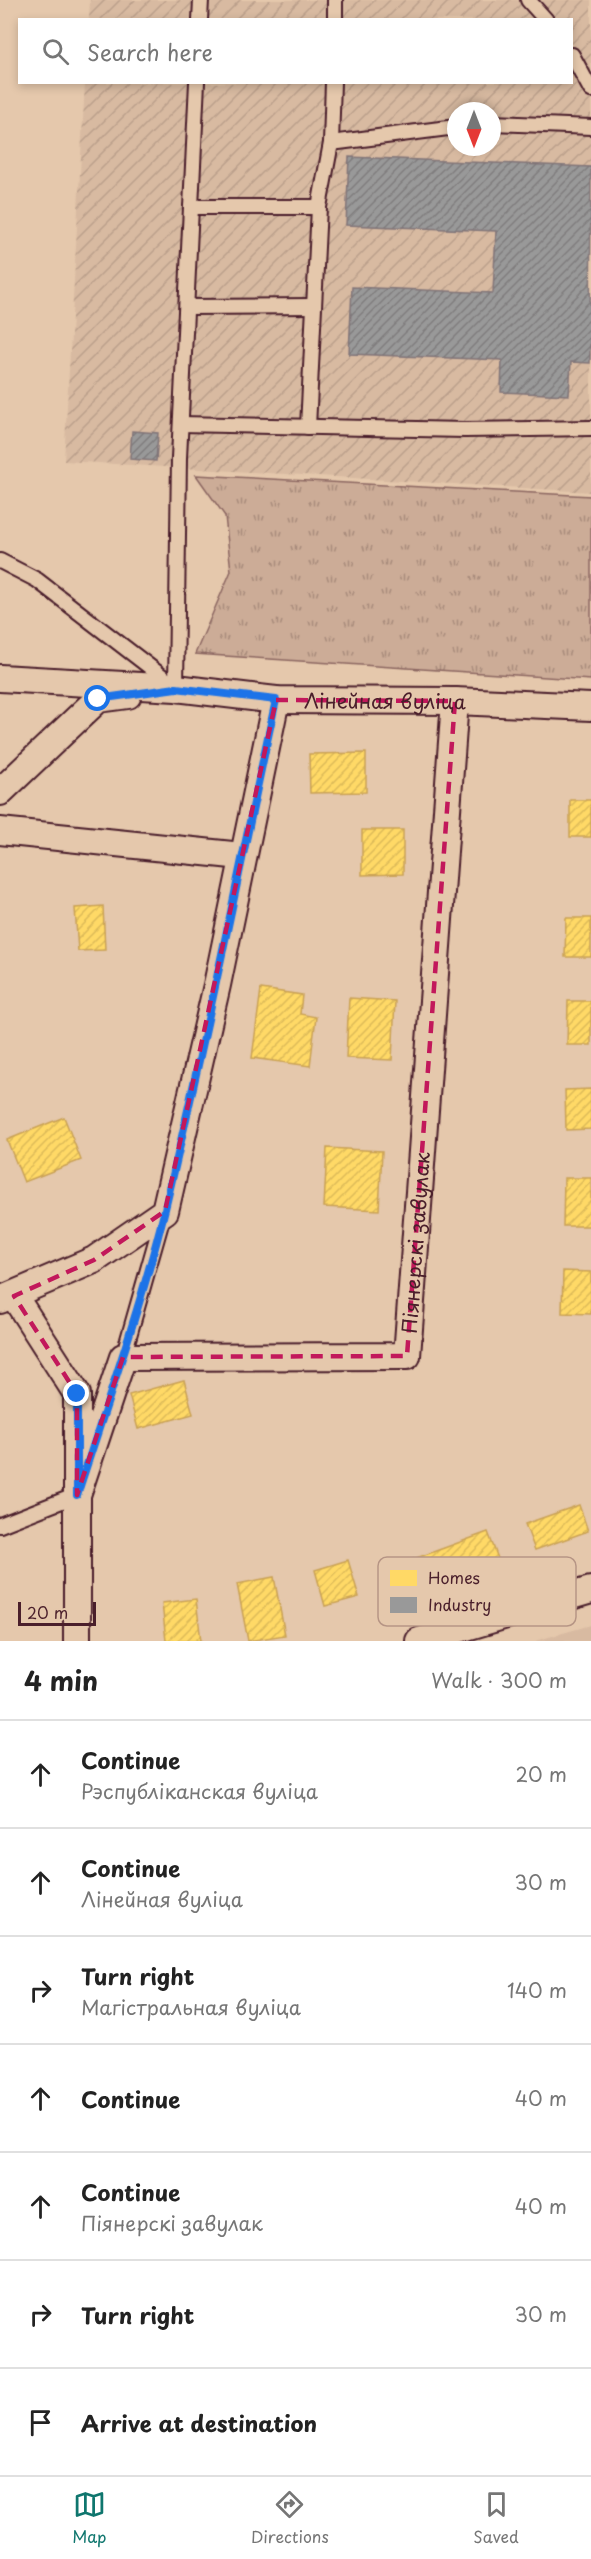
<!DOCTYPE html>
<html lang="en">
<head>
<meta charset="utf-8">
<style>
	body { margin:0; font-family:"Playpen Sans",sans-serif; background:#f2f2f2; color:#222 }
	.compass { position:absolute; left:447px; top:102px; width:54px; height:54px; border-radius:50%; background:#fff; box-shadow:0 3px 9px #0003; rotate:180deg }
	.scale { position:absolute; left:18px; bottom:15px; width:78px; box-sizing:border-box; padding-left:6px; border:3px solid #4a1f2b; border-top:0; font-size:16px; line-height:21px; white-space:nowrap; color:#4a1f2b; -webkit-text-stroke:4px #e5c8ac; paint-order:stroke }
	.stop { position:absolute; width:18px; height:18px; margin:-14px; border:4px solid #1a73e8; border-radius:50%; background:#fff }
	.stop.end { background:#1a73e8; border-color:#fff; box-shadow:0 2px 6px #0008 }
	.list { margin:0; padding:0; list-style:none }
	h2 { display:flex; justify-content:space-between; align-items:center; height:78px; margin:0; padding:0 24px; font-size:26px }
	h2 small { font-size:20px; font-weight:400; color:#767676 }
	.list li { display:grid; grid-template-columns:39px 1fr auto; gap:18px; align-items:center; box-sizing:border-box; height:108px; padding:0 24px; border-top:2px solid #e0e0e0 }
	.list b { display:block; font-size:22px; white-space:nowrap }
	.list p { margin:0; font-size:20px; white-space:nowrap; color:#767676 }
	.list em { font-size:20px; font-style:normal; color:#767676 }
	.icon { flex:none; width:33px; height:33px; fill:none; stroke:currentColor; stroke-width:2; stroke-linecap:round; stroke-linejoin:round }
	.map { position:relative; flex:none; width:591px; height:1641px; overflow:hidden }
	.search { position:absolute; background:#fff; box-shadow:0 3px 9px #0003; left:18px; right:18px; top:18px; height:66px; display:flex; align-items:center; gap:15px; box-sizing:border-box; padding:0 21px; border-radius:0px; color:#767676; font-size:22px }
	.sheet { height:834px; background:#fff }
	nav { display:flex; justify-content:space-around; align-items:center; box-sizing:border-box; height:84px; border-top:2px solid #e0e0e0; background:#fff; font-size:16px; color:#767676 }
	nav a { display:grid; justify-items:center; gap:3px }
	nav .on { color:#0f766e }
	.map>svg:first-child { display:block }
</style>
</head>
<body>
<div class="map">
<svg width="591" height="1641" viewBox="0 0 591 1641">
	<defs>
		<pattern id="industrial-furrows" width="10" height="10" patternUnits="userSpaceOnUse" patternTransform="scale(1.5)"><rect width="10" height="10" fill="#d8baa1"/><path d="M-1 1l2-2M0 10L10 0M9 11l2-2" fill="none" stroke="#bb9f8b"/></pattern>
		<pattern id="grass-tufts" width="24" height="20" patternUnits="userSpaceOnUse" patternTransform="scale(1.5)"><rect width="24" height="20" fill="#ccac97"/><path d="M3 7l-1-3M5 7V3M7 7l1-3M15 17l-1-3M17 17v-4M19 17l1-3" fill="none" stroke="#a88b7b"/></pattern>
		<pattern id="homes-hatch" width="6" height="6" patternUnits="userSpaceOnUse" patternTransform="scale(1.5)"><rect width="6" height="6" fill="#ffd966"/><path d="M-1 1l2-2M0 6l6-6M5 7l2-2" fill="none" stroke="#dcba59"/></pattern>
		<pattern id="industry-hatch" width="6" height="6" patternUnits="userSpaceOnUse" patternTransform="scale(1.5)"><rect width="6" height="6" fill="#999"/><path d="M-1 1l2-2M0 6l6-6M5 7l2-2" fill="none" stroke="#7f7c7d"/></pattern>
	</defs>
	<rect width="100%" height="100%" fill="#e5c8ac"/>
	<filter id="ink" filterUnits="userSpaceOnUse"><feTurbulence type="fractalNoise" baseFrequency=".0167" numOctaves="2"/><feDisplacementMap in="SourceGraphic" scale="12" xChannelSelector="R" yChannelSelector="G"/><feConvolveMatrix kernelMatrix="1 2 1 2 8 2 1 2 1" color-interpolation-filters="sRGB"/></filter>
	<g filter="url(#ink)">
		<!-- built -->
		<polygon fill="#d8baa1" points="591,1625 591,1641 535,1641"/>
		<!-- industrial -->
		<path fill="url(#industrial-furrows)" fill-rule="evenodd" d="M 90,0 L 591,0 L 591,492 L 64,461 L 85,83 L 572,82 L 572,20 L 89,19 ZM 456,111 L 492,111 L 492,147 L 456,147 Z"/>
		<!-- grass -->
		<polygon fill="url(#grass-tufts)" stroke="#8b6661" stroke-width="1.5" points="196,475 591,496 591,680 195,654 231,571 225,516"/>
		<!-- homes -->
		<g fill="url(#homes-hatch)" stroke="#c9a154" stroke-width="1.5">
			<polygon points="366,753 366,792 310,793 309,754"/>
			<rect x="570" y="800" width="21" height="37"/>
			<polygon points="362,830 403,830 403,874 362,875"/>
			<polygon points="103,906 105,950 78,951 75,908"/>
			<polygon points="566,918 591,918 591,957 565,957"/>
			<polygon points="261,989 302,995 300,1014 316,1017 310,1066 252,1058"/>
			<polygon points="349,998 395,1001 392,1060 346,1058"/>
			<polygon points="568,1001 591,1001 591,1045 567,1045"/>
			<polygon points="591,1089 591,1129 566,1130 565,1090"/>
			<polygon points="64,1117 81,1160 24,1182 7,1140"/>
			<polygon points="327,1148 382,1151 379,1210 324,1207"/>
			<polygon points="564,1178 591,1178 591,1226 563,1226"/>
			<polygon points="563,1271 591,1272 591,1314 562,1313"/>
			<polygon points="184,1380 193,1414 138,1429 129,1395"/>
			<polygon points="579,1505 588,1531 535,1550 525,1524"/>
			<polygon points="488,1532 502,1569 413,1601 400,1564"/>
			<polygon points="348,1560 359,1597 325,1606 315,1570"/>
			<polygon points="274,1577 285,1635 248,1641 237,1584"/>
			<polygon points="196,1599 201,1641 166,1641 162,1603"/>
		</g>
		<!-- industry -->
		<g fill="url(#industry-hatch)" stroke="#817478" stroke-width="1.5">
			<polygon points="349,157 591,167 590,363 571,362 569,395 501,392 502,360 349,354 352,287 493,293 496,231 346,225"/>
			<polygon points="132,431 158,433 156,461 130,459"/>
		</g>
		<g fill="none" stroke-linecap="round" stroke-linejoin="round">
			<!-- lane casing -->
			<g stroke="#4a1f2b" stroke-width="18">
				<g id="lane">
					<polyline points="528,0 546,20"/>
					<polyline points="200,20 201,0"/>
					<polyline points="335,20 335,0"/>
					<polyline points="572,55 591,90"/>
					<polyline points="492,123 591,127"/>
					<polyline points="331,143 456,127"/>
					<polyline points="191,207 319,207"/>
					<polyline points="187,307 314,306"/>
					<polyline points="181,424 465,430 591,428"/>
					<polyline points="308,427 319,207 331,143 333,82"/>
					<polyline points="0,561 37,580 172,684"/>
					<polyline points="176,688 179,458 197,82"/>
					<polyline points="123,1357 164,1213"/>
					<polyline points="0,1525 77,1495"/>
				</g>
			</g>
			<!-- street casing -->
			<g stroke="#4a1f2b" stroke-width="30">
				<g id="street">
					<path id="s1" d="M 0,678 L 176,688 L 276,700 L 455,701 L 591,707"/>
					<polyline points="0,792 98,699 128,695"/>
					<polyline points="0,831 242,856"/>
					<polyline points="14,1296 77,1394 77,1641"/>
					<polyline points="0,1300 94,1260 165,1211 217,985 276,700"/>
					<path id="s2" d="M 77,1495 L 123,1357 L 407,1356 L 455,701"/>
					<polyline points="419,1641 591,1590"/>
				</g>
			</g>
			<!-- lane -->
			<use href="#lane" stroke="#e5c8ac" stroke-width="14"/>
			<!-- street -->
			<use href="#street" stroke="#e5c8ac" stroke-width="26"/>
		</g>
	</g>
	<g fill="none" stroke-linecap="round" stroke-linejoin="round" filter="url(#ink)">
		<!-- route -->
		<path stroke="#1a73e8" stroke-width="8" d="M 77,1394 L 77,1495 C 108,1400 141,1306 165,1209 C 206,1040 239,869 276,700 L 176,688 L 98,699"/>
	</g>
	<!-- marked area -->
	<path fill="none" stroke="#c2185b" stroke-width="4.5" stroke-dasharray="12 8" stroke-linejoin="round" d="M 276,700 L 455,701 L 407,1356 L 123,1357 L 77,1495 L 77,1394 L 14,1296 L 94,1260 L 165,1211 Z"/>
	<g text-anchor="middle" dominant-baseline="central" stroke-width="6" stroke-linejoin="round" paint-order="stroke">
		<!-- street labels -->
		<g font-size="20" fill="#4a1f2b" stroke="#e5c8ac">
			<text stroke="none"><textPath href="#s1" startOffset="386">Лінейная вуліца</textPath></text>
			<text stroke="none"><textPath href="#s2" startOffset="543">Піянерскі завулак</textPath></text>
		</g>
	</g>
	<!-- legend -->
	<rect x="378" y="1557" width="198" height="69" rx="9" fill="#e5c8ac" stroke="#b69585" stroke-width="1.5"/>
	<rect x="390" y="1570" width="27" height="16" fill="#ffd966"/>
	<rect x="390" y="1597" width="27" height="16" fill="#999"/>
	<g font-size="16" fill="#4a1f2b">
		<text x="428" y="1584">Homes</text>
		<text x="428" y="1611">Industry</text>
	</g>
</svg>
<svg class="compass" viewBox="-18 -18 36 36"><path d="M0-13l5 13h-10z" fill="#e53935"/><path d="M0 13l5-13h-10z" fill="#767676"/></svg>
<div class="scale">20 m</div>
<div class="stop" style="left:98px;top:699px"></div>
<div class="stop end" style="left:77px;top:1394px"></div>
<div class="search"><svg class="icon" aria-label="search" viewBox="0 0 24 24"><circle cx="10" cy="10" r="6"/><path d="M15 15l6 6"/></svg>Search here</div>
</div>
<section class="sheet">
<h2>4 min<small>Walk · 300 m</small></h2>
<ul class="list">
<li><svg class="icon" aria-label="ahead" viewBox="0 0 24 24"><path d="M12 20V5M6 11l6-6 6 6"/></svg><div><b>Continue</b><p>Рэспубліканская вуліца</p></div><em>20 m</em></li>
<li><svg class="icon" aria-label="ahead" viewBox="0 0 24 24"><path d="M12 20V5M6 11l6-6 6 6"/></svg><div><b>Continue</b><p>Лінейная вуліца</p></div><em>30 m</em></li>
<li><svg class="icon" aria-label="right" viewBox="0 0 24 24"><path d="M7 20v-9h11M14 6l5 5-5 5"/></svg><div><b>Turn right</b><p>Магістральная вуліца</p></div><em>140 m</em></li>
<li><svg class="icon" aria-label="ahead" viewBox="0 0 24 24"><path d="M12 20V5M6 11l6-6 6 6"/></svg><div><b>Continue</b></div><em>40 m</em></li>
<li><svg class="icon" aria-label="ahead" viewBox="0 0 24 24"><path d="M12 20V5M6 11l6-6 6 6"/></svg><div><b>Continue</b><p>Піянерскі завулак</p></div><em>40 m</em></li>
<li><svg class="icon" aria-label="right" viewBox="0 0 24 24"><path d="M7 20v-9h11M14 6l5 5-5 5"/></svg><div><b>Turn right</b></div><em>30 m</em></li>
<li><svg class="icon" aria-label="arrive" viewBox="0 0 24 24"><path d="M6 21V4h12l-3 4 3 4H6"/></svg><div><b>Arrive at destination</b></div></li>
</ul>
</section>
<nav>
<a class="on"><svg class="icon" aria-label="map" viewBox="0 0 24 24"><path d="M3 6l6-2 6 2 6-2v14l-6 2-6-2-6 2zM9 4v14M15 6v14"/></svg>Map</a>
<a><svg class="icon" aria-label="directions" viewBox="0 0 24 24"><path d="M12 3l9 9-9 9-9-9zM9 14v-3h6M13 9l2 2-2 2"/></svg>Directions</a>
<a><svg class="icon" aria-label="saved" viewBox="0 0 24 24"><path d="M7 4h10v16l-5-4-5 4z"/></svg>Saved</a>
</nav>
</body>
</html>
